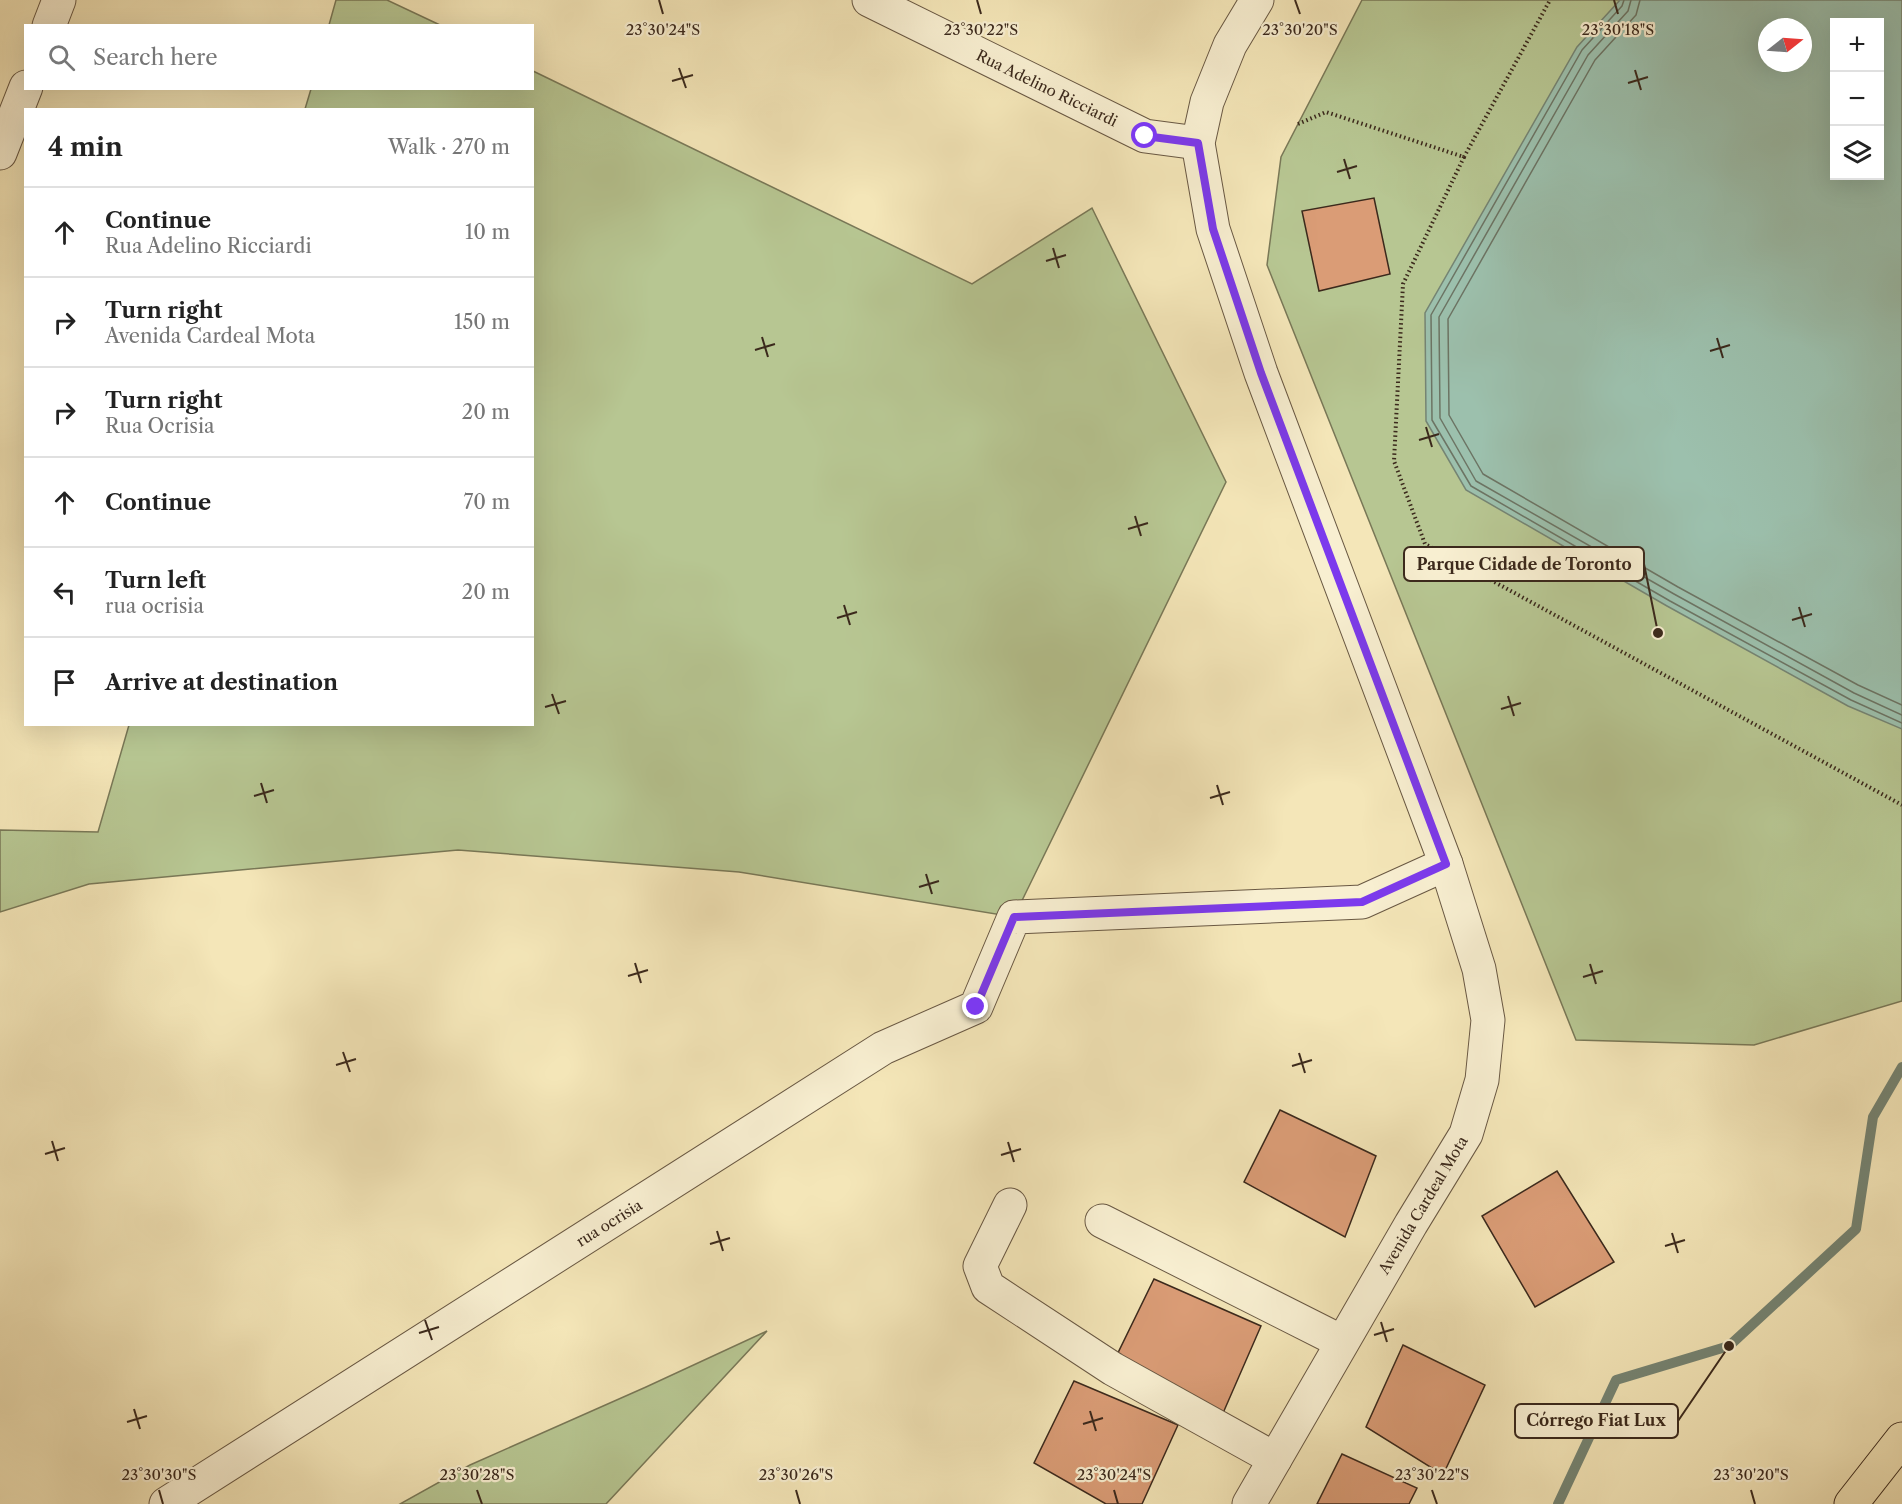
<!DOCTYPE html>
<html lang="en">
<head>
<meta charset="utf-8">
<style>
	body { margin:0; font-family:"Libre Caslon Text",serif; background:#f2f2f2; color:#222 }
	.controls { position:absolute; right:18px; top:18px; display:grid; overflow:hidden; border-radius:0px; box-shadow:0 6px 24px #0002 }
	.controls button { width:54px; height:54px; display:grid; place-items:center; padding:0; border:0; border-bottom:2px solid #e0e0e0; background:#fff; color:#222; font:30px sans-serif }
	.compass { position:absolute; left:1758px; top:18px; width:54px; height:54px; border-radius:50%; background:#fff; box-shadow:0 6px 24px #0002; rotate:73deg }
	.stop { position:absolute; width:18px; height:18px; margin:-14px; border:4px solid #7c3aed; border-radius:50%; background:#fff }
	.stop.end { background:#7c3aed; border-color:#fff; box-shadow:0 2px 6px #0008 }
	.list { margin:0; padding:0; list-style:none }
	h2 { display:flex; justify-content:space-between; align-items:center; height:78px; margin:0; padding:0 24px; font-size:26px }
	h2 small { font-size:20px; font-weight:400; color:#767676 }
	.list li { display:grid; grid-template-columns:39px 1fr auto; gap:18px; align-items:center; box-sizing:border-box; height:90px; padding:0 24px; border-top:2px solid #e0e0e0 }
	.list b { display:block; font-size:22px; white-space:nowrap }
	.list p { margin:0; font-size:20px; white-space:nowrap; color:#767676 }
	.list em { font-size:20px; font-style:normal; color:#767676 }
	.icon { flex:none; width:33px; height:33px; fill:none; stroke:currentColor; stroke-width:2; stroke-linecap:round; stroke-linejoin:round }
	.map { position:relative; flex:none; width:1902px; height:1504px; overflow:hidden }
	.search { position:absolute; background:#fff; box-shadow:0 6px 24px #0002; left:24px; top:24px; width:510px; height:66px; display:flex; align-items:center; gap:15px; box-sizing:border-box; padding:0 21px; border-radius:0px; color:#767676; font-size:22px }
	.panel { position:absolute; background:#fff; box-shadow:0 6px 24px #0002; left:24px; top:108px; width:510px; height:618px; border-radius:0px }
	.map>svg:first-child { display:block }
</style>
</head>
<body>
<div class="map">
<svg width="1902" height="1504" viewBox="0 0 1902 1504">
	<rect width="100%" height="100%" fill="#f4e6b8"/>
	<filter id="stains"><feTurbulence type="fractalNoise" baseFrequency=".00333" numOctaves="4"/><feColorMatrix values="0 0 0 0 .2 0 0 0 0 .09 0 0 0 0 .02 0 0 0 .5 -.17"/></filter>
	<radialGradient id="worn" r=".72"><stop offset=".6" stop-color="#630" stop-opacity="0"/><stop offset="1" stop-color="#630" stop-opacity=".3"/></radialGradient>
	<!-- green -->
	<g fill="#b7c692" stroke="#797857" stroke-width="1.5" fill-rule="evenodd">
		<polygon points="336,0 387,0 440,25 329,25"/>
		<path d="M 1362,0 L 1902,0 L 1902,1001 L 1754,1045 L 1576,1040 L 1267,265 L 1281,157 ZM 1834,22 L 1880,22 L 1880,176 L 1834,176 ZM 1767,27 L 1803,27 L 1803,63 L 1767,63 Z"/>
		<polygon points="533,71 972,284 1092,208 1226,482 1014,917 739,872 458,850 89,884 0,912 0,830 98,832 129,725 532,724 532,110 305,109 311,89 532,88"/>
		<polygon points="767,1331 606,1504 400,1504 470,1465 646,1387"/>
	</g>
	<!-- water -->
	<path fill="#9cc0ad" stroke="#758473" stroke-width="1.5" fill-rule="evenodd" d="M 1620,0 L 1902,0 L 1902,729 L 1848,706 L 1667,606 L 1466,490 L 1426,421 L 1425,313 L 1577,47 ZM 1834,22 L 1880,22 L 1880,176 L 1834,176 ZM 1767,27 L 1803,27 L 1803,63 L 1767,63 Z"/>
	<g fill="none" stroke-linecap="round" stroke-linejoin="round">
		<!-- shore -->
		<g stroke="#6c7464" stroke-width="1.5">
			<polyline points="1624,0 1622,6 1582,50 1431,315 1432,420 1471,486 1670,601 1851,700 1902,723"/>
			<polyline points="1631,0 1628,11 1588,55 1439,317 1440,418 1476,481 1674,594 1854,693 1902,715"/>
			<polyline points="1640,0 1636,15 1595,60 1448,319 1449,415 1483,474 1678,587 1858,685 1902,705"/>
		</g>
		<!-- stream -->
		<polyline stroke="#758473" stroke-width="10" points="1558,1504 1616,1380 1729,1346 1856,1229 1873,1117 1902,1067"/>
	</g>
	<!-- building -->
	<g fill="#da9c76" stroke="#3b291c" stroke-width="1.5">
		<polygon points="1374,198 1390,274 1319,291 1302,211"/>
		<polygon points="1280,1110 1376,1156 1345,1237 1244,1182"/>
		<polygon points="1557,1171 1614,1262 1535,1307 1482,1216"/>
		<polygon points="1154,1279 1261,1326 1220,1420 1114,1361"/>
		<polygon points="1403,1345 1485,1385 1443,1475 1366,1427"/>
		<polygon points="1074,1381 1178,1425 1142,1504 1106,1504 1034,1463"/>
		<polygon points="1342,1454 1417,1488 1409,1504 1317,1504"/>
	</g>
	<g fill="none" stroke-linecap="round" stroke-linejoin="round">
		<!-- street casing -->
		<g stroke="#695843" stroke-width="35">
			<g id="street">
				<polyline points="869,0 1145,136 1198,143"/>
				<polyline points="49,26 59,0"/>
				<polyline points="0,153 26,87"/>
				<polyline points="1010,1205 980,1266 988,1287 1113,1369 1275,1459"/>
				<polyline points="1102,1221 1342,1342"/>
				<polyline points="166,1504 883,1048 976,1007 1014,917 1362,902 1446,864"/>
				<polyline points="1249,1504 1411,1224 1466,1134 1482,1080 1488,1020 1479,969 1446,864 1261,373 1213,229 1198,143 1207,102 1230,45 1257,0"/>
			</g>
		</g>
		<!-- highway casing -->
		<g stroke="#3b291c" stroke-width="35">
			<polyline id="highway" points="1851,1504 1902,1439"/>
		</g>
		<!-- path -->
		<g stroke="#3b291c" stroke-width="4" stroke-dasharray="1.5 3" stroke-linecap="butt">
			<polyline points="1298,124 1326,112 1464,157 1550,0"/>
			<polyline points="1464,157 1403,284 1394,461 1425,544 1902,805"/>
		</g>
		<!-- street -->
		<use href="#street" stroke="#f8efd1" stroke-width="33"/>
		<!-- highway -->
		<use href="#highway" stroke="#f4e6b8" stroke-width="33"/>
	</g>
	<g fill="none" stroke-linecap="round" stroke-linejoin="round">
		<!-- route -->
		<polyline stroke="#7c3aed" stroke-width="8" points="976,1007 1014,917 1362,902 1446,864 1261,373 1213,229 1198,143 1145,136"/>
	</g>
	<!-- ticks -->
	<path fill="none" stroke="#3b291c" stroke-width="2" d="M 659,0 L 663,14M 977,0 L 981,14M 1295,0 L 1300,14M 1614,0 L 1618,14M 679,68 L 686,88M 1635,70 L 1641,90M 672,81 L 693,75M 1628,83 L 1648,77M 1344,159 L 1350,179M 1337,172 L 1357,166M 1053,248 L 1059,268M 1046,261 L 1066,255M 762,337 L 768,357M 1717,338 L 1723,358M 755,350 L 775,344M 1710,351 L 1730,345M 1426,427 L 1432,447M 1419,440 L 1439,434M 1135,516 L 1141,536M 1128,529 L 1148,523M 844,605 L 850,625M 1799,607 L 1805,627M 837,618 L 857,612M 1792,620 L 1812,614M 552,694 L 559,714M 1508,696 L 1514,716M 545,707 L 566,701M 1501,709 L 1521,703M 261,783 L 267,803M 1217,785 L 1223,805M 254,796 L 274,790M 1210,798 L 1230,792M 926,874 L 932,894M 919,887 L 939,881M 635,963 L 641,983M 1590,964 L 1596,984M 628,976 L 648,970M 1583,977 L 1603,971M 343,1052 L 350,1072M 1299,1053 L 1305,1073M 336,1065 L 356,1059M 1292,1066 L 1312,1060M 52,1141 L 58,1161M 1008,1142 L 1014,1162M 45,1154 L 65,1148M 1001,1155 L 1021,1149M 717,1231 L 723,1251M 1672,1233 L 1678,1253M 710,1244 L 730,1238M 1665,1246 L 1685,1240M 425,1320 L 432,1340M 1381,1322 L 1387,1342M 419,1333 L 439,1327M 1374,1335 L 1394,1329M 134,1409 L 140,1429M 1090,1411 L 1096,1431M 127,1422 L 147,1416M 1083,1424 L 1103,1418M 159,1490 L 163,1504M 477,1490 L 482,1504M 796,1490 L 800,1504M 1114,1490 L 1118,1504M 1432,1490 L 1437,1504M 1751,1490 L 1755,1504"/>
	<g text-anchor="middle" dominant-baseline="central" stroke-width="4.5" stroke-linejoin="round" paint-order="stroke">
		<!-- street labels -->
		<g font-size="15" fill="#3b291c" stroke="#f8efd1">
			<text transform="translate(1047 88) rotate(26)">Rua Adelino Ricciardi</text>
			<text transform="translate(1423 1205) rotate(-59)">Avenida Cardeal Mota</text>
			<text transform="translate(609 1223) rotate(-32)">rua ocrisia</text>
		</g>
	</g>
	<g font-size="15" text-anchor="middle" fill="#3b291c" stroke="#f8efd1" stroke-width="4.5" stroke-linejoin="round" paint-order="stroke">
		<text x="663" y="35">23°30'24"S</text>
		<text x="981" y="35">23°30'22"S</text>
		<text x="1300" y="35">23°30'20"S</text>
		<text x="1618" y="35">23°30'18"S</text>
		<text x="159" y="1480">23°30'30"S</text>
		<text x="477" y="1480">23°30'28"S</text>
		<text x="796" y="1480">23°30'26"S</text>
		<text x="1114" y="1480">23°30'24"S</text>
		<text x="1432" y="1480">23°30'22"S</text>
		<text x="1751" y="1480">23°30'20"S</text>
	</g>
	<!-- callouts -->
	<path fill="none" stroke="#3b291c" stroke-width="2" d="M1658 633L1644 564M1729 1346L1678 1421"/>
	<g fill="#3b291c" stroke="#f8efd1" stroke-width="2">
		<circle cx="1658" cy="633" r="6"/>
		<circle cx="1729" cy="1346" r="6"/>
	</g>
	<g fill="#f8efd1" stroke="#3b291c" stroke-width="2">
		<rect x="1404" y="547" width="240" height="34" rx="6"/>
		<rect x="1515" y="1404" width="163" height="34" rx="6"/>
	</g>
	<g font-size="16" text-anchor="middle" font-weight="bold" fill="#3b291c">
		<text x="1524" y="570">Parque Cidade de Toronto</text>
		<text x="1596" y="1426">Córrego Fiat Lux</text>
	</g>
	<rect width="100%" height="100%" filter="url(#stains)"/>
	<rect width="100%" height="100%" fill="url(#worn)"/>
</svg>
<div class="controls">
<button>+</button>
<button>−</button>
<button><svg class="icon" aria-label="layers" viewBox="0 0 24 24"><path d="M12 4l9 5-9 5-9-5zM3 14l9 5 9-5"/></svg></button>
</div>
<svg class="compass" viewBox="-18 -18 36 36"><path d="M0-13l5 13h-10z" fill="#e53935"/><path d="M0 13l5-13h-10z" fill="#767676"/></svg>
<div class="stop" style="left:1145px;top:136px"></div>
<div class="stop end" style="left:976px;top:1007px"></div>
<div class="search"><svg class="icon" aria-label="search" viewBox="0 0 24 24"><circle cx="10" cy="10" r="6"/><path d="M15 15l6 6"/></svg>Search here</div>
<section class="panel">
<h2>4 min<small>Walk · 270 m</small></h2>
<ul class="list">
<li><svg class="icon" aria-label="ahead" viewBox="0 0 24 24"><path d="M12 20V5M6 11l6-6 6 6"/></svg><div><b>Continue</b><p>Rua Adelino Ricciardi</p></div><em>10 m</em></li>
<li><svg class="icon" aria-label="right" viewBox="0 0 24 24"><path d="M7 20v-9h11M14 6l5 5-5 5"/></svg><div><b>Turn right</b><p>Avenida Cardeal Mota</p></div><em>150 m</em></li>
<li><svg class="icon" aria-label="right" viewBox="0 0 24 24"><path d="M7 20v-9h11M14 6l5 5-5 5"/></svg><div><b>Turn right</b><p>Rua Ocrisia</p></div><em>20 m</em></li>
<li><svg class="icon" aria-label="ahead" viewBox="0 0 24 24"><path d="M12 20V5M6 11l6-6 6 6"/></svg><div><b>Continue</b></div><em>70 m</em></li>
<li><svg class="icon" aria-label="left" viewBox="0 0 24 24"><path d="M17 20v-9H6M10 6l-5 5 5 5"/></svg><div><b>Turn left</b><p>rua ocrisia</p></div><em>20 m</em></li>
<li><svg class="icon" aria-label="arrive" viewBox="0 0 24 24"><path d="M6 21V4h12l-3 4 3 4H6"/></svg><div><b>Arrive at destination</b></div></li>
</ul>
</section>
</div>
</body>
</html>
